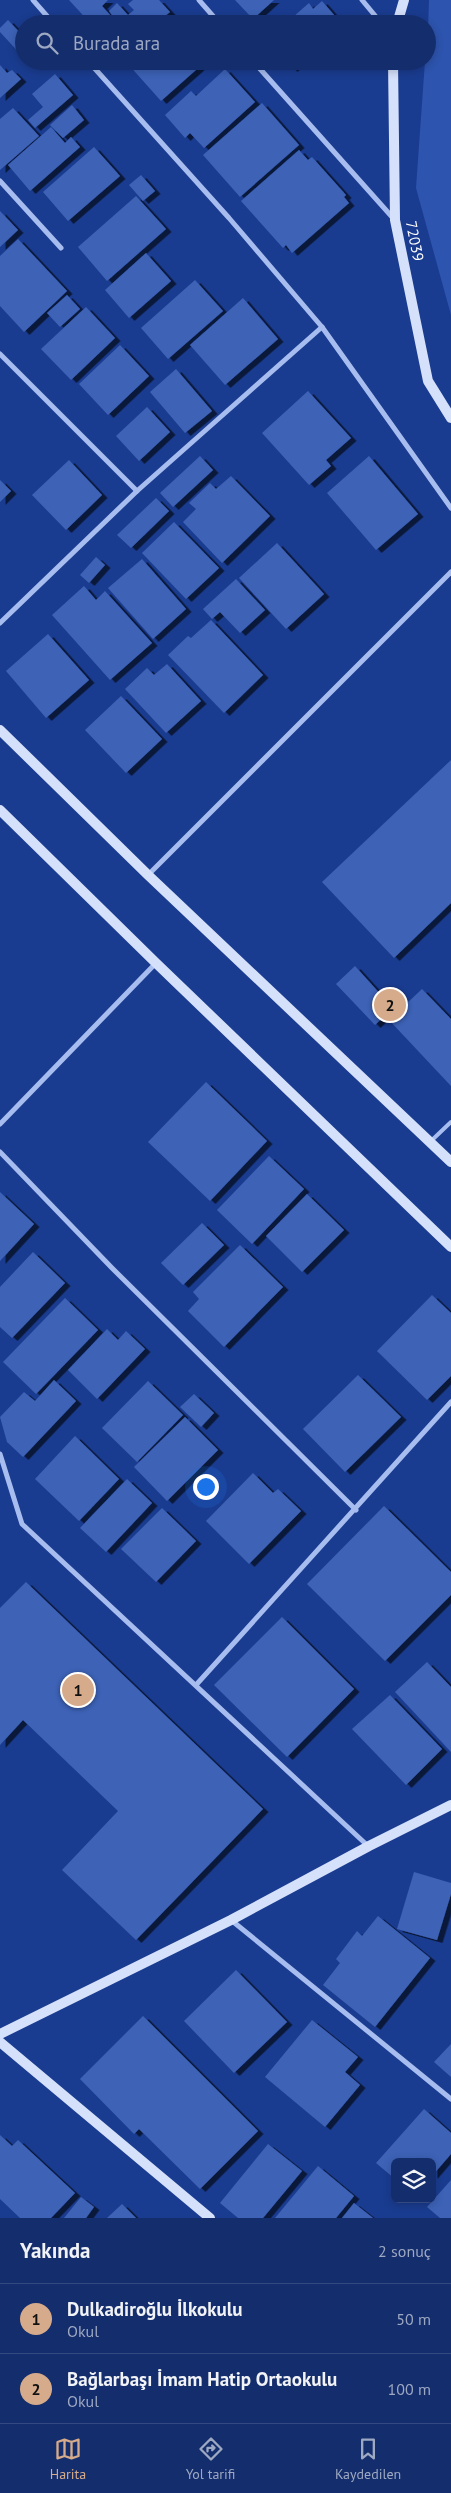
<!DOCTYPE html>
<html lang="tr">
<head>
<meta charset="utf-8">
<style>
	body { margin:0; font-family:"PT Sans",sans-serif; background:#1d3572; color:#f1f3f6 }
	.controls { position:absolute; right:15px; bottom:15px; display:grid; overflow:hidden; border-radius:8px; box-shadow:0 2px 8px #0003 }
	.controls button { width:45px; height:45px; display:grid; place-items:center; padding:0; border:0; border-bottom:1px solid #33497f; background:#142d6c; color:#f1f3f6; font:25px sans-serif }
	.you { position:absolute; left:205px; top:1486px; width:18px; height:18px; margin:-12px; border:4px solid #fff; border-radius:50%; background:#1a73e8; box-shadow:0 0 0 8px #1a73e833 }
	.badge { display:grid; place-items:center; width:32px; height:32px; border-radius:50%; background:#d6ab8b; color:#111; font-size:16px; font-weight:700 }
	.pin { position:absolute; translate:-50% -50%; border:2px solid #fff; box-shadow:0 1px 5px #0006 }
	.list { margin:0; padding:0; list-style:none }
	h2 { display:flex; justify-content:space-between; align-items:center; height:65px; margin:0; padding:0 20px; font-size:21px }
	h2 small { font-size:16px; font-weight:400; color:#9da8c2 }
	.list li { display:grid; grid-template-columns:32px 1fr auto; gap:15px; align-items:center; box-sizing:border-box; height:70px; padding:0 20px; border-top:1px solid #33497f }
	.list b { display:block; font-size:19px; white-space:nowrap }
	.list p { margin:0; font-size:16px; white-space:nowrap; color:#9da8c2 }
	.list em { font-size:16px; font-style:normal; color:#9da8c2 }
	.icon { flex:none; width:28px; height:28px; fill:none; stroke:currentColor; stroke-width:2; stroke-linecap:round; stroke-linejoin:round }
	.map { position:relative; flex:none; width:451px; height:2218px; overflow:hidden }
	.search { position:absolute; background:#142d6c; box-shadow:0 2px 8px #0003; left:15px; right:15px; top:15px; height:55px; display:flex; align-items:center; gap:12px; box-sizing:border-box; padding:0 18px; border-radius:28px; color:#9da8c2; font-size:19px }
	.sheet { height:205px; background:#142d6c }
	nav { display:flex; justify-content:space-around; align-items:center; box-sizing:border-box; height:70px; border-top:1px solid #33497f; background:#142d6c; font-size:14px; color:#9da8c2 }
	nav a { display:grid; justify-items:center; gap:2px }
	nav .on { color:#d6ab8b }
	.map>svg:first-child { display:block }
</style>
</head>
<body>
<div class="map">
<svg width="451" height="2218" viewBox="0 0 451 2218">
	<defs>
		<filter id="shadow"><feDropShadow dx="5.5" dy="3" stdDeviation="0" flood-color="#0009"/></filter>
	</defs>
	<rect width="100%" height="100%" fill="#1a3c90"/>
	<!-- green -->
	<polygon fill="#2d54ae" points="429,0 451,0 451,315 416,188 425,61 427,61"/>
	<!-- building -->
	<g fill="#3e62b6" filter="url(#shadow)">
		<polygon points="69,0 108,0 102,6 112,17 105,24 91,24"/>
		<polygon points="133,0 159,0 170,12 165,16 171,23 107,24 114,18 109,11 117,3 128,15 134,10 128,4"/>
		<polygon points="235,0 274,0 253,19"/>
		<polygon points="322,1 342,24 285,24 309,3 313,9"/>
		<polygon points="181,16 188,24 172,24"/>
		<polygon points="8,20 24,37 23,57 0,32 0,28"/>
		<polygon points="131,61 206,61 161,101 128,64"/>
		<polygon points="285,61 301,61 292,69"/>
		<polygon points="0,65 7,73 12,70 21,79 0,98"/>
		<polygon points="225,69 255,102 204,148 190,133 185,138 165,115 191,91 196,96"/>
		<polygon points="55,74 73,95 35,128 28,120 43,107 32,94"/>
		<polygon points="262,103 299,145 240,197 203,155"/>
		<polygon points="72,105 84,120 63,138 50,125"/>
		<polygon points="13,108 39,136 0,170 0,119"/>
		<polygon points="51,127 65,143 71,137 80,147 30,191 8,165"/>
		<polygon points="94,147 120,176 68,221 43,192"/>
		<polygon points="299,150 308,160 312,157 346,195 344,197 349,203 292,253 286,245 283,248 241,201"/>
		<polygon points="141,175 155,191 143,201 129,185"/>
		<polygon points="136,196 166,229 107,281 78,247"/>
		<polygon points="0,211 18,230 0,247"/>
		<polygon points="18,239 67,291 24,332 0,306 0,256"/>
		<polygon points="146,253 171,281 129,318 105,290"/>
		<polygon points="195,280 223,311 168,359 141,328"/>
		<polygon points="67,295 80,309 60,327 47,313"/>
		<polygon points="243,298 278,339 225,385 190,345"/>
		<polygon points="86,307 115,338 71,380 41,349"/>
		<polygon points="120,345 149,376 108,415 79,384"/>
		<polygon points="176,369 212,411 185,433 150,392"/>
		<polygon points="308,391 351,438 326,460 331,466 309,485 262,433"/>
		<polygon points="147,407 170,432 139,461 116,436"/>
		<polygon points="200,456 213,470 173,507 160,493"/>
		<polygon points="369,456 418,514 376,550 327,493"/>
		<polygon points="69,460 102,495 66,530 32,495"/>
		<polygon points="231,476 270,516 222,563 183,522 196,509 189,503 210,483 216,489"/>
		<polygon points="0,480 11,491 0,502"/>
		<polygon points="156,498 169,511 131,548 117,535"/>
		<polygon points="174,522 219,568 186,599 142,553"/>
		<polygon points="277,543 324,594 286,629 239,578"/>
		<polygon points="96,557 105,565 89,583 80,575"/>
		<polygon points="142,559 186,609 153,639 108,588"/>
		<polygon points="236,579 265,610 240,633 220,612 212,619 203,609"/>
		<polygon points="84,586 96,600 105,591 152,643 110,680 52,615"/>
		<polygon points="211,620 263,675 224,713 168,655 188,636 191,638"/>
		<polygon points="48,634 89,680 46,718 6,671"/>
		<polygon points="167,664 201,701 166,733 125,689 147,668 154,675"/>
		<polygon points="121,696 162,739 126,773 85,730"/>
		<polygon points="451,760 451,903 394,958 322,882"/>
		<polygon points="355,966 393,1008 375,1025 336,984"/>
		<polygon points="422,989 451,1019 451,1086 389,1020"/>
		<polygon points="206,1082 267,1141 210,1201 148,1142"/>
		<polygon points="269,1156 304,1189 252,1244 217,1210"/>
		<polygon points="0,1192 34,1224 0,1261"/>
		<polygon points="307,1194 344,1230 302,1272 266,1236"/>
		<polygon points="202,1223 224,1245 183,1285 161,1263"/>
		<polygon points="240,1245 283,1287 224,1347 188,1311 199,1299 193,1292"/>
		<polygon points="33,1252 65,1283 12,1338 0,1327 0,1287"/>
		<polygon points="432,1295 451,1313 451,1376 427,1400 377,1351"/>
		<polygon points="65,1298 98,1330 36,1394 3,1362"/>
		<polygon points="107,1329 118,1340 126,1331 145,1349 97,1399 68,1370"/>
		<polygon points="358,1375 401,1417 345,1472 303,1429"/>
		<polygon points="54,1380 76,1401 23,1457 7,1442 0,1417 24,1392 35,1401"/>
		<polygon points="148,1381 183,1415 137,1462 102,1428"/>
		<polygon points="194,1394 214,1413 201,1427 180,1407"/>
		<polygon points="185,1417 218,1450 167,1501 134,1467"/>
		<polygon points="75,1436 119,1479 79,1521 35,1479"/>
		<polygon points="253,1473 273,1493 278,1489 301,1511 249,1564 206,1521"/>
		<polygon points="127,1479 152,1503 106,1552 80,1528"/>
		<polygon points="384,1506 451,1572 451,1595 385,1661 307,1584"/>
		<polygon points="162,1508 196,1541 156,1582 121,1549"/>
		<polygon points="26,1582 263,1809 136,1940 62,1870 118,1811 23,1720 0,1745 0,1608"/>
		<polygon points="282,1617 354,1689 287,1757 214,1685"/>
		<polygon points="427,1662 451,1687 451,1752 395,1692"/>
		<polygon points="390,1695 442,1749 406,1785 352,1729"/>
		<polygon points="414,1872 451,1883 451,1894 437,1940 397,1929"/>
		<polygon points="378,1916 430,1958 375,2027 323,1985 340,1963 336,1959 357,1931 362,1936"/>
		<polygon points="236,1970 287,2022 234,2073 184,2021"/>
		<polygon points="143,2016 258,2131 200,2189 139,2129 134,2134 80,2079"/>
		<polygon points="312,2020 358,2057 345,2072 360,2085 325,2127 265,2077"/>
		<polygon points="451,2044 451,2077 434,2062"/>
		<polygon points="424,2109 451,2133 451,2154 432,2176 432,2162 395,2162 395,2179 376,2163"/>
		<polygon points="0,2135 12,2146 18,2140 75,2193 51,2218 20,2218 0,2199"/>
		<polygon points="268,2144 302,2171 263,2218 238,2218 220,2203"/>
		<polygon points="318,2166 354,2196 336,2218 275,2218"/>
		<polygon points="451,2180 451,2218 440,2218 427,2207"/>
		<polygon points="81,2197 94,2207 86,2218 64,2218"/>
		<polygon points="354,2203 373,2218 342,2218"/>
		<polygon points="122,2204 136,2218 107,2218"/>
	</g>
	<g fill="none" stroke-linecap="round" stroke-linejoin="round">
		<!-- lane -->
		<polyline stroke="#a8bdef" stroke-width="4" points="431,1141 451,1122"/>
		<!-- street -->
		<g stroke="#a8bdef" stroke-width="5">
			<polyline points="33,0 54,24"/>
			<polyline points="199,0 220,24"/>
			<polyline points="362,0 382,24"/>
			<polyline points="88,61 229,218 322,327 451,508"/>
			<polyline points="253,61 393,218"/>
			<polyline points="0,181 61,248"/>
			<polyline points="0,354 137,491"/>
			<polyline points="0,623 137,491 322,327"/>
			<polyline points="148,875 451,572"/>
			<polyline points="0,1124 156,963"/>
			<polyline points="0,1152 112,1268 356,1510"/>
			<polyline points="0,1454 22,1524 368,1846"/>
			<polyline points="196,1685 451,1402"/>
			<polyline points="231,1920 451,2099"/>
		</g>
		<!-- secondary -->
		<g stroke="#d5e0fa" stroke-width="10">
			<polyline points="397,24 404,0"/>
			<polyline points="393,61 395,220 428,381 451,418"/>
			<polyline points="0,730 148,875 451,1162"/>
			<polyline points="0,810 156,963 451,1247"/>
			<polyline points="0,2034 231,1920 369,1846 451,1805"/>
			<polyline points="0,2042 210,2218"/>
		</g>
	</g>
	<g text-anchor="middle" dominant-baseline="central" stroke-width="4" stroke-linejoin="round" paint-order="stroke">
		<!-- street labels -->
		<g font-size="15" fill="#fff" stroke="#1a3c90">
			<text transform="translate(415 241) rotate(79)">72039</text>
		</g>
	</g>
</svg>
<div class="controls">
<button><svg class="icon" aria-label="layers" viewBox="0 0 24 24"><path d="M12 4l9 5-9 5-9-5zM3 14l9 5 9-5"/></svg></button>
</div>
<div class="you"></div>
<div class="pin badge" style="left:78px;top:1690px">1</div>
<div class="pin badge" style="left:390px;top:1005px">2</div>
<div class="search"><svg class="icon" aria-label="search" viewBox="0 0 24 24"><circle cx="10" cy="10" r="6"/><path d="M15 15l6 6"/></svg>Burada ara</div>
</div>
<section class="sheet">
<h2>Yakında<small>2 sonuç</small></h2>
<ul class="list">
<li><span class="badge">1</span><div><b>Dulkadiroğlu İlkokulu</b><p>Okul</p></div><em>50 m</em></li>
<li><span class="badge">2</span><div><b>Bağlarbaşı İmam Hatip Ortaokulu</b><p>Okul</p></div><em>100 m</em></li>
</ul>
</section>
<nav>
<a class="on"><svg class="icon" aria-label="map" viewBox="0 0 24 24"><path d="M3 6l6-2 6 2 6-2v14l-6 2-6-2-6 2zM9 4v14M15 6v14"/></svg>Harita</a>
<a><svg class="icon" aria-label="directions" viewBox="0 0 24 24"><path d="M12 3l9 9-9 9-9-9zM9 14v-3h6M13 9l2 2-2 2"/></svg>Yol tarifi</a>
<a><svg class="icon" aria-label="saved" viewBox="0 0 24 24"><path d="M7 4h10v16l-5-4-5 4z"/></svg>Kaydedilen</a>
</nav>
</body>
</html>
